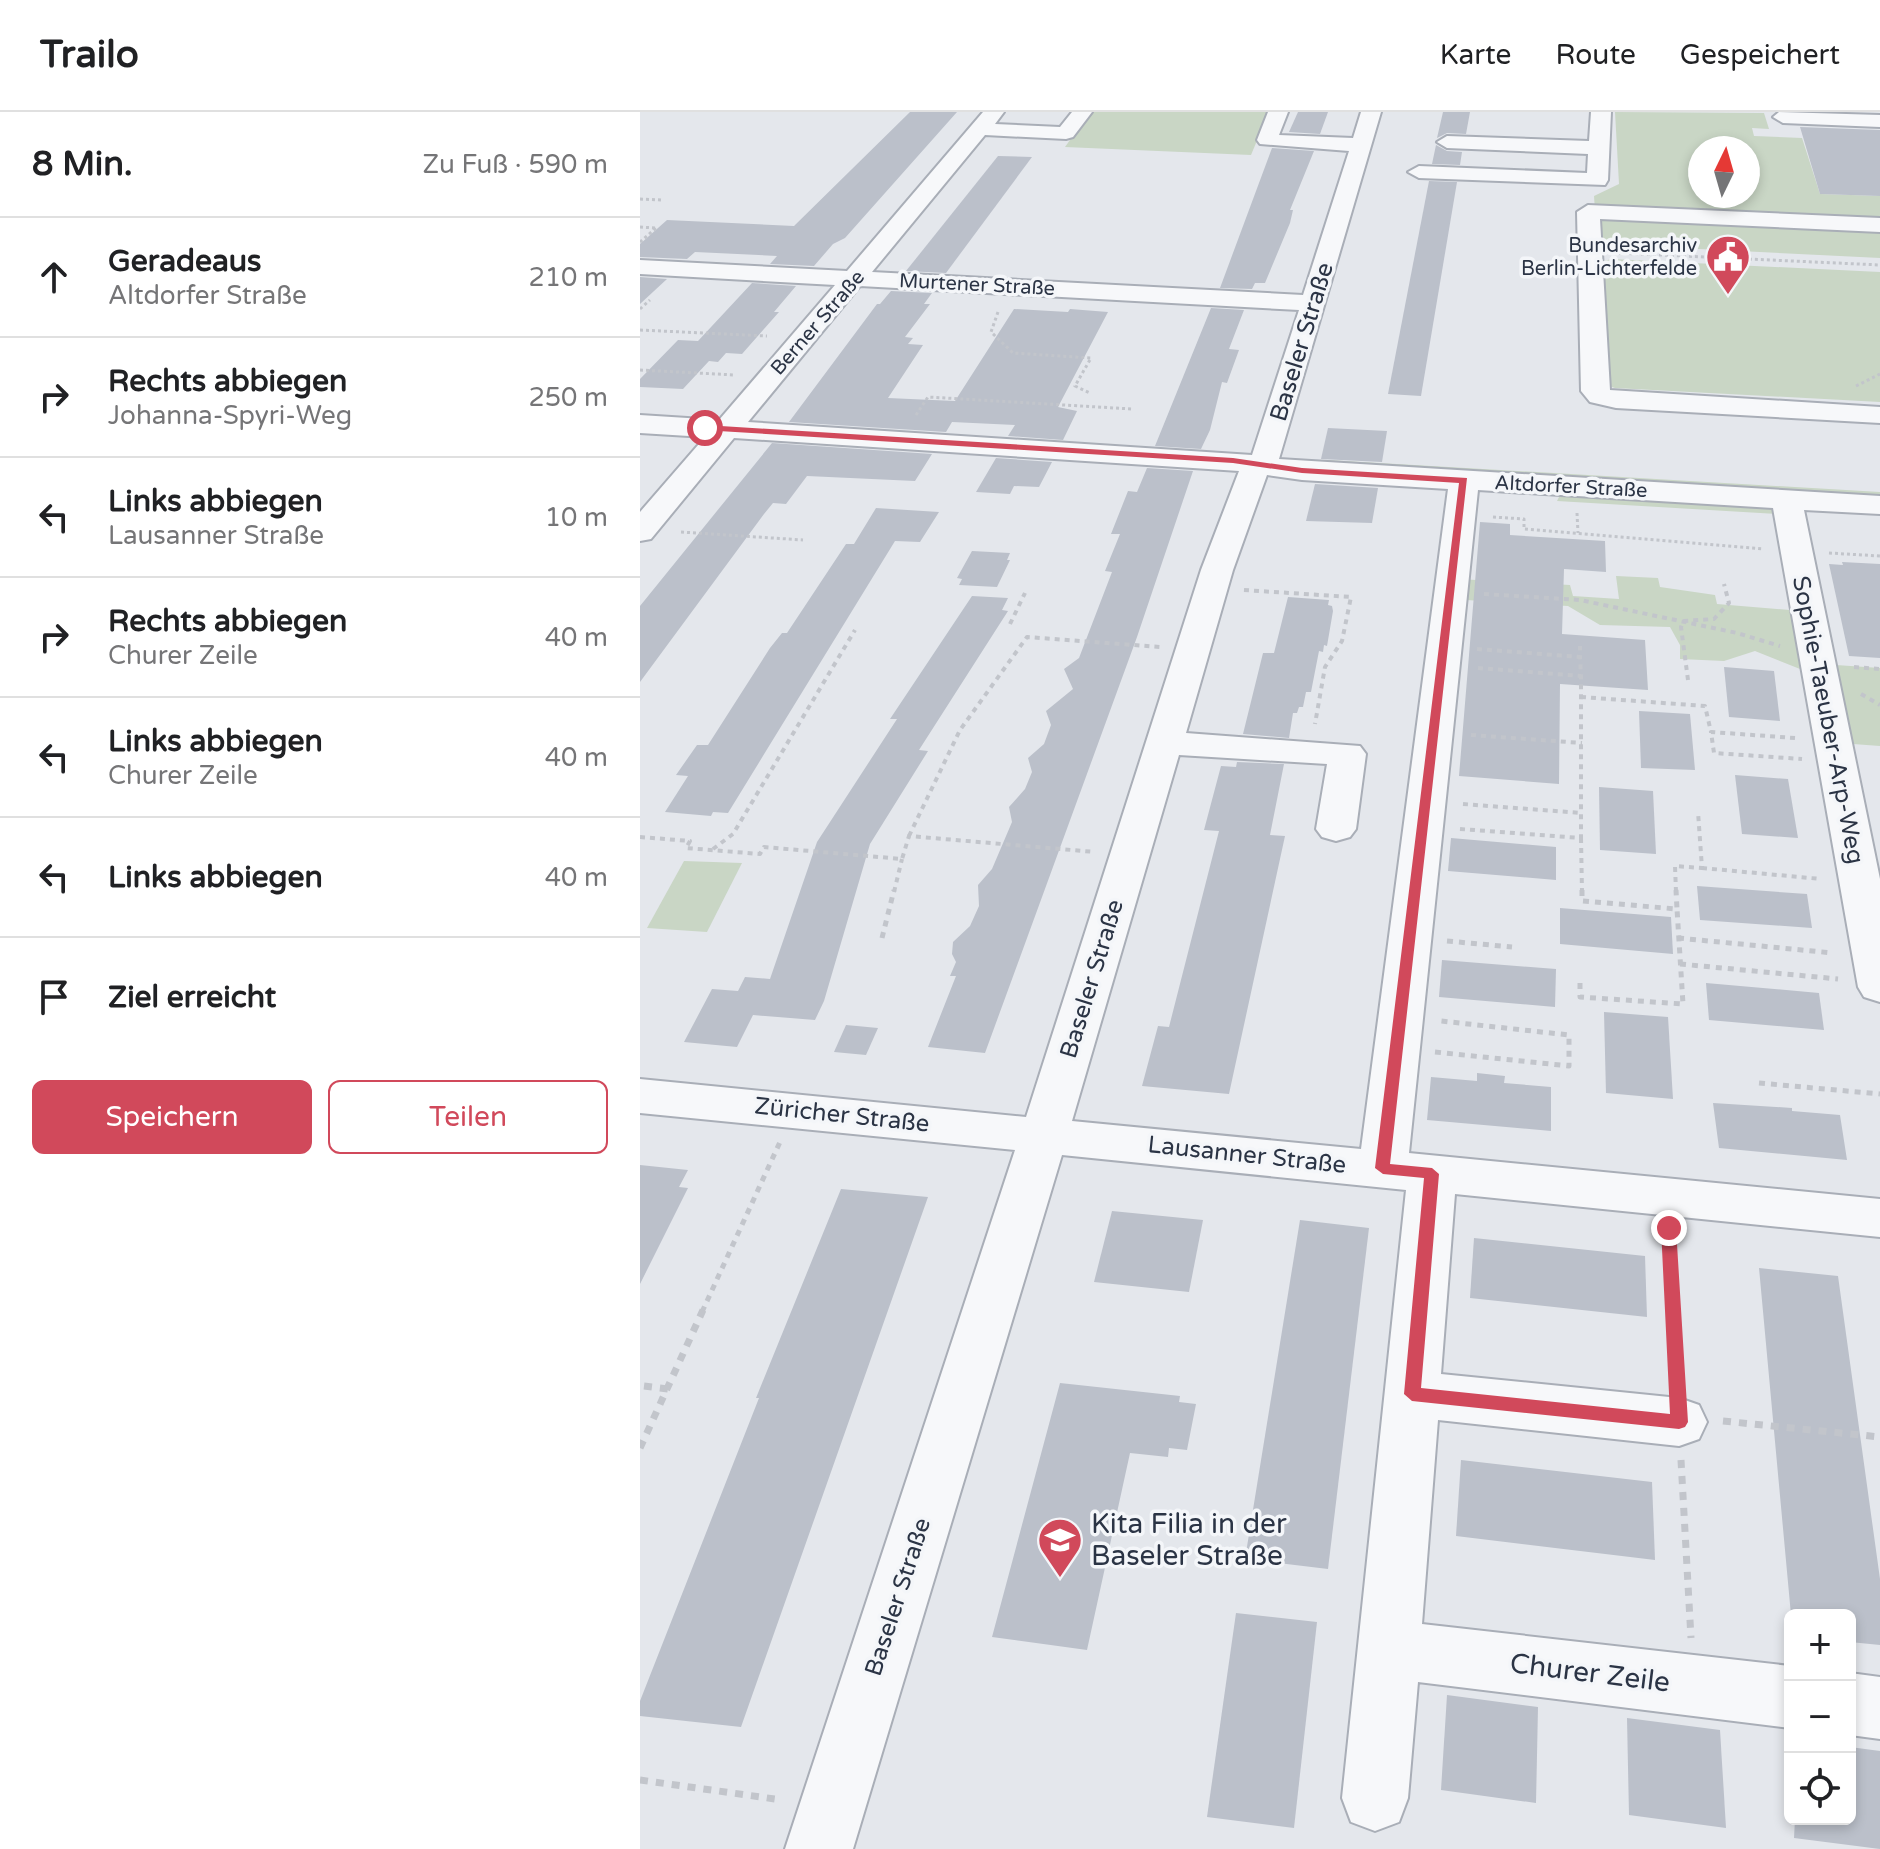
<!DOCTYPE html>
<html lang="de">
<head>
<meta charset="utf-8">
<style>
	body { margin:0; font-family:"Varela Round",sans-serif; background:#f6f6f6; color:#202124 }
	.controls { position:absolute; right:24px; bottom:24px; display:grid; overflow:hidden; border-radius:12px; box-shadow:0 4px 12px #0003 }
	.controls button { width:72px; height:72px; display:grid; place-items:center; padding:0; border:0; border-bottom:2px solid #e0e0e0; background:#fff; color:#202124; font:40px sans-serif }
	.compass { position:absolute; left:1048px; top:24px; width:72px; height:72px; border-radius:50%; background:#fff; box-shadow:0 4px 12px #0003; rotate:5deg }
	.stop { position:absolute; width:24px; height:24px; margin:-18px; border:6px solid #d1495b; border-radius:50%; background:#fff }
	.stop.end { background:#d1495b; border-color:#fff; box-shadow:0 2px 8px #0008 }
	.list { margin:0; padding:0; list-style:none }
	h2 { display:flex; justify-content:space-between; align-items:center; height:104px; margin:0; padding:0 32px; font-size:34px }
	h2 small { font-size:26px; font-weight:400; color:#757577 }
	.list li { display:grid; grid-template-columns:52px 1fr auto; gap:24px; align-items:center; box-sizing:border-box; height:120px; padding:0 32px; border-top:2px solid #e0e0e0 }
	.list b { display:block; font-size:30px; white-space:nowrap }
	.list p { margin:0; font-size:26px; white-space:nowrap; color:#757577 }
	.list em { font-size:26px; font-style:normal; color:#757577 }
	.actions { display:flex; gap:16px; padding:24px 32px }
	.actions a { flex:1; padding:18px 0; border:2px solid #d1495b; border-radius:12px; text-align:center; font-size:28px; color:#d1495b }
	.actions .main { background:#d1495b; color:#fff }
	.icon { flex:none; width:44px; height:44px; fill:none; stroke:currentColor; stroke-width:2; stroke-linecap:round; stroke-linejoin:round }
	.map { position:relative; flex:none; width:1240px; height:1737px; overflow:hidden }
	header { display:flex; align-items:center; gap:48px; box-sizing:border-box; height:112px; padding:0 40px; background:#fff; border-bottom:2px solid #e0e0e0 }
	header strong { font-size:38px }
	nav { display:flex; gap:44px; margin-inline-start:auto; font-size:28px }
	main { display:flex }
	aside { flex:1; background:#fff }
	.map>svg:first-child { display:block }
</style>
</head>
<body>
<header>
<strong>Trailo</strong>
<nav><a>Karte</a><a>Route</a><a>Gespeichert</a></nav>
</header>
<main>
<aside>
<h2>8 Min.<small>Zu Fuß · 590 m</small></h2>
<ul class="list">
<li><svg class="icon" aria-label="ahead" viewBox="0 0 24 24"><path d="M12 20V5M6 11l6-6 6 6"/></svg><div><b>Geradeaus</b><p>Altdorfer Straße</p></div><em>210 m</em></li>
<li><svg class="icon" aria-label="right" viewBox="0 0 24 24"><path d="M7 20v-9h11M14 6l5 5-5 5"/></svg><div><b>Rechts abbiegen</b><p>Johanna-Spyri-Weg</p></div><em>250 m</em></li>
<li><svg class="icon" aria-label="left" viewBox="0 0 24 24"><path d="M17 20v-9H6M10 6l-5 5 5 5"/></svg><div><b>Links abbiegen</b><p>Lausanner Straße</p></div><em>10 m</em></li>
<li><svg class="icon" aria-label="right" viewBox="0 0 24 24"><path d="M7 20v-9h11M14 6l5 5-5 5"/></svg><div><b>Rechts abbiegen</b><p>Churer Zeile</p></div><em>40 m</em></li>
<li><svg class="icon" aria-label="left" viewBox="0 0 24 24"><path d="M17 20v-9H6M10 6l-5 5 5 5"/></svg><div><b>Links abbiegen</b><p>Churer Zeile</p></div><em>40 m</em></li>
<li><svg class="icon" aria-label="left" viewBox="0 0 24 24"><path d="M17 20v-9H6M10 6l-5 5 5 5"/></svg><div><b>Links abbiegen</b></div><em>40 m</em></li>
<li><svg class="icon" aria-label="arrive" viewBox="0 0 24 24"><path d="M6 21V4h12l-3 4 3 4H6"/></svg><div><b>Ziel erreicht</b></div></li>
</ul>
<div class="actions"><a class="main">Speichern</a><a>Teilen</a></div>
</aside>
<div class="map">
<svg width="1240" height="1737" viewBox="0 0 1240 1737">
	<rect width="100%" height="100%" fill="#e4e7ec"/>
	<!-- green -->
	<g fill="#c9d6c5" fill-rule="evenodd">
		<polygon points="450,0 629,0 611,43 425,35"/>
		<path d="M 975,0 L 1124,1 L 1129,17 L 1112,16 L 1114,24 L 1162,26 L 1180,82 L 1240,84 L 1240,112 L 955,99 L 954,84 L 979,72 ZM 1060,36 L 1108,36 L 1108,84 L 1060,84 Z"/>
		<polygon points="957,103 1240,115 1240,146 958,132"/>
		<polygon points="972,147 1240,160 1240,290 975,276 963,272 959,150"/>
		<polygon points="688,348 1240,380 1240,387 685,354"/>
		<polygon points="920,383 1129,395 1137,402 917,389"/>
		<polygon points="976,464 1018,466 1020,475 1075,483 1077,492 1150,498 1160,557 1115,539 1084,549 1040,547 1040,533 1030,515 960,513 928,494 826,488 818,467 930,473 933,484 979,487"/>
		<polygon points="1196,553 1240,556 1240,634 1213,632"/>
		<polygon points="44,749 102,751 67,820 7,816"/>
	</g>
	<!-- building -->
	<g fill="#bbc0ca">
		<polygon points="270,0 317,0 205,126 193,132 174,154 130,152 137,144 55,140 47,147 0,145 0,132 27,108 154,114"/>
		<polygon points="658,0 688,0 680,22 649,20"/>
		<polygon points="803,0 830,0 826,22 807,21 797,26"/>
		<polygon points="1160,15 1240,18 1240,84 1180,82"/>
		<polygon points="796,33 807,39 822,40 820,53 792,52"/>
		<polygon points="632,36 674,39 650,98 653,98 650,111 625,171 615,171 612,177 580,176"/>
		<polygon points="358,44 392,45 306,161 266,159"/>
		<polygon points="789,69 817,70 781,284 748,282"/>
		<polygon points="0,165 27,167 0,192"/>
		<polygon points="112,171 156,174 134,200 139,200 102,242 86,241 78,250 69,249 43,277 0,275 0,267 38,228 58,229"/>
		<polygon points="251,179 292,181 284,192 290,192 265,225 273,226 268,232 283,233 248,286 315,289 374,197 428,200 430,197 468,200 418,295 437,299 423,328 368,324 375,313 312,310 306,320 149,310 237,192 240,192"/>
		<polygon points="571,196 604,198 589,237 599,238 587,271 582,270 570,318 561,337 515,334"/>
		<polygon points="688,316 747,319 742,350 681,347"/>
		<polygon points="132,331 292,342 275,369 167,364 146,392 133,391 124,402 0,570 0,494"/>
		<polygon points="356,346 412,350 399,375 374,374 370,382 336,380"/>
		<polygon points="507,356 553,359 497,525 345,941 288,935 316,864 310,864 316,850 312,842 313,830 330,814 339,794 338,773 352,757 372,710 369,695 385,677 392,660 388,646 404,632 411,613 406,599 433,577 424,557 439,546 472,460 465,459 480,422 471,422 488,379 497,380"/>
		<polygon points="675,372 738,376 732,411 666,409"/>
		<polygon points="236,396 299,400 280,430 255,429 88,701 73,700 71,704 25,700 48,664 36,663 57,633 68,633 130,536 142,521 147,521 206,432 214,432"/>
		<polygon points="840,410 870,412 870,423 965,429 966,460 924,457 922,522 1005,528 1008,578 920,572 919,672 819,664"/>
		<polygon points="332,439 370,441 367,448 370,448 357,475 319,473 322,467 317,466"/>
		<polygon points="1202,450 1240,452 1240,546 1209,544 1189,452 1203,453"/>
		<polygon points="332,484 368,486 362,498 368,499 279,638 288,639 230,732 184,889 175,908 113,903 97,935 44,930 72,877 98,879 105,865 130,867 177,730 257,607 250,607"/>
		<polygon points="648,485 689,488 688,493 692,494 693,499 687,534 684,533 683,540 679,539 671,580 666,580 663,595 659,595 657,601 653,601 649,626 603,622 623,541 634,541"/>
		<polygon points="1084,555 1134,559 1140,609 1089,605"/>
		<polygon points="999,599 1050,602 1055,658 1001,656"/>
		<polygon points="597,650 644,652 630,723 645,724 589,982 502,974 518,914 529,915 579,719 564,718 581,654 596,655"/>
		<polygon points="1095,663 1148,667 1158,726 1102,722"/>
		<polygon points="959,675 1013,679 1016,742 960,738"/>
		<polygon points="811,726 916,735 916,768 808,759"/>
		<polygon points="1057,774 1167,782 1172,816 1060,808"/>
		<polygon points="920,796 1031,805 1033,842 920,832"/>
		<polygon points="802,848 916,857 915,895 799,885"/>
		<polygon points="1066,871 1179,881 1184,918 1069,908"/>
		<polygon points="964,900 1028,905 1033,987 966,981"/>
		<polygon points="206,913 238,916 226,943 194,940"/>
		<polygon points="837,961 865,964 864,971 911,975 911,1019 787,1008 791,965 837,969"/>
		<polygon points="1073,991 1152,996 1152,999 1200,1003 1207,1048 1079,1036"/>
		<polygon points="0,1053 48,1058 39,1075 48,1076 0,1172"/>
		<polygon points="201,1077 288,1085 101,1615 0,1604 0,1589 119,1286 116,1286"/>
		<polygon points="472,1099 563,1108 549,1180 454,1170"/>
		<polygon points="660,1108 729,1116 688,1457 605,1447"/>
		<polygon points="834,1126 1005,1144 1007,1205 830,1186"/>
		<polygon points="1119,1156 1198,1164 1240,1467 1240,1533 1210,1530 1210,1503 1151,1503"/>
		<polygon points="420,1271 540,1284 539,1290 556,1292 547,1338 529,1336 528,1345 490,1341 447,1538 352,1525"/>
		<polygon points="821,1348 1012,1370 1015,1448 816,1424"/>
		<polygon points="596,1501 677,1510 654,1716 567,1705"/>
		<polygon points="807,1583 898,1595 896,1691 801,1678"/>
		<polygon points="987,1606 1080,1618 1086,1716 989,1703"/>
		<polygon points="1210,1635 1240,1639 1240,1737 1154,1726 1155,1707 1210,1707"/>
	</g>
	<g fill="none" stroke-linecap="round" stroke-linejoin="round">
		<!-- minor casing -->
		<g stroke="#a9aeb7" stroke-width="4">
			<g id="minor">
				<path d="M 343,0 L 364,0 L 355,12 L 420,15 L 432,0 L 452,0 L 433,25 L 426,27 L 345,23 L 232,160 L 663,183 L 709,39 L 620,32 L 617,28 L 628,0 L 648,0 L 639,23 L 713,26 L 721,0 L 741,0 L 639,347 L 1240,384 L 1240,402 L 1164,398 L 1240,767 L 1240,890 L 1224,885 L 1218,875 L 1133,396 L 838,378 L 769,1041 L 1240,1087 L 1240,1125 L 815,1082 L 801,1262 L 1039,1286 L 1059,1293 L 1067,1310 L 1059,1327 L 1039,1334 L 798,1308 L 782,1512 L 1150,1554 L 1150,1616 L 778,1570 L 768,1686 L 759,1710 L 735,1719 L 711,1710 L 702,1686 L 766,1078 L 422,1043 L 213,1737 L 145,1737 L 375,1038 L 0,1001 L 0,967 L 386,1005 L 561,458 L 599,359 L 94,326 L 11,427 L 0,429 L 0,400 L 65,325 L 0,321 L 0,303 L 79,308 L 195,173 L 0,162 L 0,148 L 207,159 ZM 220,174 L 659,198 L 612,343 L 108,310 ZM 627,363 L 662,368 L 808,377 L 721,1037 L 432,1009 L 539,643 L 687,652 L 676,717 L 682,725 L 696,729 L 710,725 L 716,717 L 726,642 L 720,634 L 546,621 L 593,458 Z"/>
				<polygon points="951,0 971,0 968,68 965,73 779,66 768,60 779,54 947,61 948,42 807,36 797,30 807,24 949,29"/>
				<polygon points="1139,0 1240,3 1240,15 1143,11 1133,5"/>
				<polygon points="948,93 1240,106 1240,120 960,107 970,278 1240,295 1240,311 976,296 950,290 941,279 937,100"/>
				<polygon points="1210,1561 1240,1565 1240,1627 1210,1623"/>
			</g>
		</g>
		<!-- path-far3 -->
		<g stroke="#c2c5cb" stroke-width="3" stroke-dasharray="3 3" stroke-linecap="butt">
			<polyline points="0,87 21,88"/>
			<polyline points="0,115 15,116"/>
			<polyline points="0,130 16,116"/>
			<polyline points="977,141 1240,153"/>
			<polyline points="0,197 10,188"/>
			<polyline points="358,200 351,220 373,241 451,246 435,274 450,281"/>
			<polyline points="0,218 127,224"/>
			<polyline points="0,258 95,263"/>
			<polyline points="1216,274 1240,262"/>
			<polyline points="276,303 288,285 492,297"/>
			<polyline points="937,401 938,421"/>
			<polyline points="853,405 884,407 884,417 1123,437"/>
			<polyline points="41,420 163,428"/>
			<polyline points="1189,441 1240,444"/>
		</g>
		<!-- path-far2 -->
		<g stroke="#c2c5cb" stroke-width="4" stroke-dasharray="5 5" stroke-linecap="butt">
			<polyline points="604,478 711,485 702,529 685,555 675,612"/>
			<polyline points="844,482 940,488 1097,521 1140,534"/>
			<polyline points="370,512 385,481"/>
			<polyline points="837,537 940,545 940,534"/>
			<polyline points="1214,555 1240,557"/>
			<polyline points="838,556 941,564 940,545"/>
			<polyline points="1048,568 1041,515 1043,509 1074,507 1089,491 1084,472"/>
			<polyline points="1221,582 1240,593"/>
			<polyline points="941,585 1065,594 1071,620"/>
			<polyline points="831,623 942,631"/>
			<polyline points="1155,626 1071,620 1074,641 1162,647"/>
			<polyline points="823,692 942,701"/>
			<polyline points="820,717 941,726 941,564"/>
			<polyline points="269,724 320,618 387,525 520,535"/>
			<polyline points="0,725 50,729 46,736 120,742 124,735 262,747 269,724 455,740"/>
			<polyline points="941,726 942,780"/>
			<polyline points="73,737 93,722 215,518"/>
			<polyline points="1062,756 1181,767"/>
			<polyline points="254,780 262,747"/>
			<polyline points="1036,780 1035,754 1062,756 1058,700"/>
		</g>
		<!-- path-far1 -->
		<g stroke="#c2c5cb" stroke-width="5" stroke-dasharray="6 6" stroke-linecap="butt">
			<polyline points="942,778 942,789 1037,797 1036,778"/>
			<polyline points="242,826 254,778"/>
			<polyline points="1038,826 1193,841"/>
			<polyline points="807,829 872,835"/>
			<polyline points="1040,852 1198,867"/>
			<polyline points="940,871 940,885 1043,892 1037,797"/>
			<polyline points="795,940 929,954 929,923 801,909"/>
			<polyline points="1119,971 1240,982"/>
			<polyline points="1029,1121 1033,1200"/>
			<polyline points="62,1200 140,1030"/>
		</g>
		<!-- path -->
		<g stroke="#c2c5cb" stroke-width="7" stroke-dasharray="8 8" stroke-linecap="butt">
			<polyline points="1033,1198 1037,1270"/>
			<polyline points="4,1274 28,1277"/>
			<polyline points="1083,1309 1240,1325"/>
			<polyline points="0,1336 63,1198"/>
			<polyline points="1041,1348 1051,1526"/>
			<polyline points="0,1668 142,1688"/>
		</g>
		<!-- minor -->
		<use href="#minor" fill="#f7f8fa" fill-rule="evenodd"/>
	</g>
	<!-- route -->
	<polygon fill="#d1495b" points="65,313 593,346 662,356 827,366 750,1052 792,1056 799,1062 781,1276 1030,1302 1021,1116 1029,1110 1036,1116 1048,1310 1045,1315 1039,1317 772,1289 764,1282 784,1066 743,1062 735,1056 819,371 662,361 593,351 62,318"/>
	<!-- icons -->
	<defs>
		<g id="civic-pin" transform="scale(2.3)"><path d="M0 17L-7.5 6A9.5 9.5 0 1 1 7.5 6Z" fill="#d1495b" stroke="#f4f6f9"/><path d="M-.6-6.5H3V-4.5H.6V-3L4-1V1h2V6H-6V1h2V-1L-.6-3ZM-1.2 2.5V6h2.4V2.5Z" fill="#fff"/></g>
		<g id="school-pin" transform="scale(2.3)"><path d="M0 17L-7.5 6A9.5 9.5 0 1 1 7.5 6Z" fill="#d1495b" stroke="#f4f6f9"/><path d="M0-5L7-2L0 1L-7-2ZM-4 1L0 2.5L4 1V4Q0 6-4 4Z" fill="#fff"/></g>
	</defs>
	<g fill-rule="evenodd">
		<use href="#civic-pin" x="1088" y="145"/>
		<use href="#school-pin" x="420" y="1428"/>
	</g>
	<g text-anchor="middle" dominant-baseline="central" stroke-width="7" stroke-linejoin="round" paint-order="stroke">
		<!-- far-poi labels -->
		<g font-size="20" fill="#2b3445" stroke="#f4f6f9" text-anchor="end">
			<text x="1057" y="134">Bundesarchiv<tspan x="1057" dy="23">Berlin-Lichterfelde</tspan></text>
		</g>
		<!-- far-street labels -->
		<g font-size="20" fill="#2b3445" stroke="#f4f6f9">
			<text transform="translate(337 173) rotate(3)">Murtener Straße</text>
			<text transform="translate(178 211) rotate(-49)">Berner Straße</text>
			<text transform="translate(931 375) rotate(3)">Altdorfer Straße</text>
		</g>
		<!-- street labels -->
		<g font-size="24" fill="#2b3445" stroke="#f4f6f9">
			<text transform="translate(662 230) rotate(-73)">Baseler Straße</text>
			<text transform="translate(1188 608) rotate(79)">Sophie-Taeuber-Arp-Weg</text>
			<text transform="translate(452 867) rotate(-73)">Baseler Straße</text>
			<text transform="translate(202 1003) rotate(6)">Züricher Straße</text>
			<text transform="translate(607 1043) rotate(6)">Lausanner Straße</text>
			<text transform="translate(258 1485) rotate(-72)">Baseler Straße</text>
		</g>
		<!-- near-poi labels -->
		<g font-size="28" fill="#2b3445" stroke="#f4f6f9" text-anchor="start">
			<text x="451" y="1412">Kita Filia in der<tspan x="451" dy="32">Baseler Straße</tspan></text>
		</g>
		<!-- near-street labels -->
		<g font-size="28" fill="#2b3445" stroke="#f4f6f9">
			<text transform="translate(950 1561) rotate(7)">Churer Zeile</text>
		</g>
	</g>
</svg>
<div class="controls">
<button>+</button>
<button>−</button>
<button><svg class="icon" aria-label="locate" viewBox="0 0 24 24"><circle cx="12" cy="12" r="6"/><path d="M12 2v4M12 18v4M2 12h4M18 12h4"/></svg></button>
</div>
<svg class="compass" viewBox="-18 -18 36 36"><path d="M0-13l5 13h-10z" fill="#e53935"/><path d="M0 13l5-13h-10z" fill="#757577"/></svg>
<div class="stop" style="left:65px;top:316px"></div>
<div class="stop end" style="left:1029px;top:1116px"></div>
</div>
</main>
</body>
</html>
